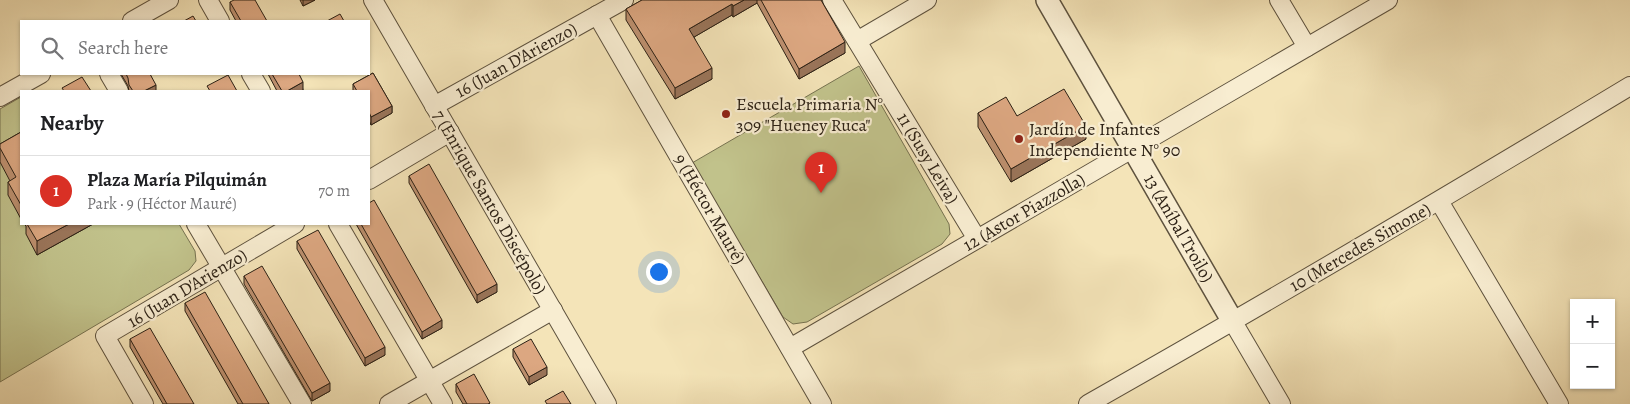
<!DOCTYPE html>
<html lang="en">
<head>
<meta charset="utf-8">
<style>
	body { margin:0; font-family:Alegreya,serif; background:#f2f2f2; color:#202124 }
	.controls { position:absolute; right:15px; bottom:15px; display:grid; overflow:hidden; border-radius:0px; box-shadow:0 1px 4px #0004 }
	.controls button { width:45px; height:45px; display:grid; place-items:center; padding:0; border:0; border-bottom:1px solid #e0e0e0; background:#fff; color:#202124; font:25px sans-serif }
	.you { position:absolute; left:658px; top:271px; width:18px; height:18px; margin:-12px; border:4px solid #fff; border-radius:50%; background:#1a73e8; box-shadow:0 0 0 8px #1a73e833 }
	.badge { display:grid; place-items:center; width:32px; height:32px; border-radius:50%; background:#d93025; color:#fff; font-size:16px; font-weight:700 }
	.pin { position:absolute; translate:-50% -41px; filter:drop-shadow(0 1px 2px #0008) }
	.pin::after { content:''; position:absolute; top:26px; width:18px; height:15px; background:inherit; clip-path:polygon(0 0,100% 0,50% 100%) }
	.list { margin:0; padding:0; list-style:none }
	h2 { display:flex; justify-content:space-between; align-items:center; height:65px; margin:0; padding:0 20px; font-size:21px }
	h2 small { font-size:16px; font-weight:400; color:#757577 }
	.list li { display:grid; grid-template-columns:32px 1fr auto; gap:15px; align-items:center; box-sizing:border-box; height:70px; padding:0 20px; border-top:1px solid #e0e0e0 }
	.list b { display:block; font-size:19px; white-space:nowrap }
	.list p { margin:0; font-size:16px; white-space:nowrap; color:#757577 }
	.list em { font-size:16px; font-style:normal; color:#757577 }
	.icon { flex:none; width:28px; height:28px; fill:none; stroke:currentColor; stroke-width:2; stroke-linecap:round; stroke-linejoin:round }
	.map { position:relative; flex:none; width:1630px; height:404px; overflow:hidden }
	.search { position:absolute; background:#fff; box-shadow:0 1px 4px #0004; left:20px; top:20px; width:350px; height:55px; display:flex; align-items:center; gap:12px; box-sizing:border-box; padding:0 18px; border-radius:0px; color:#757577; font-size:19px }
	.panel { position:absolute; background:#fff; box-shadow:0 1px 4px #0004; left:20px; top:90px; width:350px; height:135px; border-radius:0px }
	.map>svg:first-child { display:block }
</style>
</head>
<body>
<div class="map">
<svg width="1630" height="404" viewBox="0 0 1630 404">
	<rect width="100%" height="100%" fill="#f4e4b8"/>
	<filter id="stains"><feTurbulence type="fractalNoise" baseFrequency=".004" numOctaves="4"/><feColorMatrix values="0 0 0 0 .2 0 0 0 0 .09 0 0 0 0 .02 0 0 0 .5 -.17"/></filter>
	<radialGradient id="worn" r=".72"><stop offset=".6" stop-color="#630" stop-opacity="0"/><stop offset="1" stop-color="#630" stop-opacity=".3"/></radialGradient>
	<!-- green -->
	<g fill="#c1c28b" stroke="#767250">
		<polygon points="859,66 949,224 950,234 942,244 807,322 793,324 783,317 692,163"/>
		<polygon points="21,97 21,224 179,224 195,251 196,261 189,270 0,382 0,109"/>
	</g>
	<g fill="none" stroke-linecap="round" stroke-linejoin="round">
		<!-- minor casing -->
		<g stroke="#5e523e" stroke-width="20">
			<g id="minor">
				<polyline points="208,0 220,21"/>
				<polyline points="373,0 607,404"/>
				<polyline points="832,0 977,239"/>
				<polyline points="1279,0 1307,47"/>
				<polyline points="597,15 822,404"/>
				<polyline points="132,21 169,0"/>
				<polyline points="857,41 927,0"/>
				<polyline points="109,74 119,91"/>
				<polyline points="251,74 261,91"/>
				<polyline points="0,97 41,74"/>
				<polyline points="434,106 624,0"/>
				<polyline points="369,180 450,132"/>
				<polyline points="1439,201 1559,404"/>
				<polyline points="196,224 302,404"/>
				<polyline points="338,224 443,404"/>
				<polyline points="1233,322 1281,404"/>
				<polyline points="790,348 1388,0"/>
				<polyline points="144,404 105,336 295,224"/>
				<polyline points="389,404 553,310"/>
				<path d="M 1088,404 C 1270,301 1451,194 1630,86"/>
			</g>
		</g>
		<!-- tertiary casing -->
		<g stroke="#5e523e" stroke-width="24">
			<polyline id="tertiary" points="1047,0 1233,322"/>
		</g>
		<!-- minor -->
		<use href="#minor" stroke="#f8edd1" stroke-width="18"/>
		<!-- tertiary -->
		<use href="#tertiary" stroke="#f8edd1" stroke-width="21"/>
	</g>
	<!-- wall -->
	<g fill="#bd906f" stroke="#2c2115">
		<polygon points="300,0 315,0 303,6"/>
		<polygon points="642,0 821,0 845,53 799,79 757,3 733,17 732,15 694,37 712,79 675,99 626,20 626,9"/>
		<polygon points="230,2 267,21 236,21 230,10"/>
		<polygon points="373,73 392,106 392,113 371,125 369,120 369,91 353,91 353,84"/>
		<polygon points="121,74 150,74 156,91 129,91 128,86"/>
		<polygon points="268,74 299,74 303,90 301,91 277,91"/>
		<polygon points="978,113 1017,116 1086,139 1011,182 978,127"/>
		<polygon points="21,132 21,219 8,195 8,182 10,181 0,162 0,144"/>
		<polygon points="409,176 497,292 477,303 409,183"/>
		<polygon points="24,224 93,224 37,255 26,234 26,226"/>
		<polygon points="356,224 369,224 442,328 422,339"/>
		<polygon points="297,241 385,355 365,366 297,249"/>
		<polygon points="244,276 330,391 312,401 244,284"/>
		<polygon points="185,303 269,404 238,404 185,311"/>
		<polygon points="130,339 194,404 163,404 130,347"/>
		<polygon points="513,349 547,375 529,385 513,357"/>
		<polygon points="456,384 490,404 463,404 456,392"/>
	</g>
	<!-- shaded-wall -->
	<g fill="#9a755a" stroke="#2c2115">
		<polygon points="303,0 315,0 303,6"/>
		<polygon points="744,0 757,0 757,3 733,17 733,6"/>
		<polygon points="732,4 732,15 689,40 689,29"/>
		<polygon points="845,42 845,53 799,79 799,69"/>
		<polygon points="712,68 712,79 675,99 675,88"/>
		<polygon points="303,82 303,90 301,91 287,91"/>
		<polygon points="156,85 156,91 144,91"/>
		<polygon points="392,106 392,113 371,125 371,117"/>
		<polygon points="1086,126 1086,139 1011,182 1011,169"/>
		<polygon points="69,224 93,224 37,255 37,241"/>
		<polygon points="497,284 497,292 477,303 477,295"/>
		<polygon points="442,320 442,328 422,339 422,332"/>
		<polygon points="385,347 385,355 365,366 365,358"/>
		<polygon points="547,367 547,375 529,385 529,377"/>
		<polygon points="330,383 330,391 312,401 312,393"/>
	</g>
	<!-- building -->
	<g fill="#dca781" stroke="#2c2115">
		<polygon points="234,0 255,0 267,21 241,21 230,2"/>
		<polygon points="642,0 744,0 733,6 732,4 689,29 712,68 675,88 626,9"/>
		<polygon points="761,0 821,0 845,42 799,69"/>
		<polygon points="340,14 344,21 327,21"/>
		<polygon points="193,16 196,21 184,21"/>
		<polygon points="373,73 392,106 371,117 369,112 369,91 357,91 353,84"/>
		<polygon points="126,74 150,74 156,85 144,91 133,91 129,85 128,78"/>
		<polygon points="272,74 299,74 303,82 287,91 282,91"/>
		<polygon points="228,75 237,91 210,91 207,86"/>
		<polygon points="82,77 91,91 64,91 62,88"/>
		<polygon points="1064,89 1086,126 1011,169 978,113 1006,97 1017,116"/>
		<polygon points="21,132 21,205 8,182 16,177 0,148 0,144"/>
		<polygon points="429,164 497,284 477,295 409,176"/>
		<polygon points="374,200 442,320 422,332 361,224 369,224 369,203"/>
		<polygon points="27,224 69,224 37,241"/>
		<polygon points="318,230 385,347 365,358 297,241"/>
		<polygon points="262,266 330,383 312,393 244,276"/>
		<polygon points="205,292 269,404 243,404 185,303"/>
		<polygon points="150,328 194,404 167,404 130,339"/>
		<polygon points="531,339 547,367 529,377 513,349"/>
		<polygon points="474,374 490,403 488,404 467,404 456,384"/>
		<polygon points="563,391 571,404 547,404 545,401"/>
	</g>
	<!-- markers -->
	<g fill="#8f2418" stroke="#f8edd1" stroke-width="2">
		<circle cx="726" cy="114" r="5"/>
		<circle cx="1019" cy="139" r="5"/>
	</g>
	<g text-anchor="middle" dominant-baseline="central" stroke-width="4.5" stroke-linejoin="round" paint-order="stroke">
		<!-- street labels -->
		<g font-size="18" fill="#2c2115" stroke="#f8edd1">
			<text transform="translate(516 60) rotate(-29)">16 (Juan D'Arienzo)</text>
			<text transform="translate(928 158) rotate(59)">11 (Susy Leiva)</text>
			<text transform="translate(490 202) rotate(60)">7 (Enrique Santos Discépolo)</text>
			<text transform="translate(710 209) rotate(60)">9 (Héctor Mauré)</text>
			<text transform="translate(1024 212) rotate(-30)">12 (Astor Piazzolla)</text>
			<text transform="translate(1179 228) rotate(60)">13 (Aníbal Troilo)</text>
			<text transform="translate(1360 247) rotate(-30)">10 (Mercedes Simone)</text>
			<text transform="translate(187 288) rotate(-31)">16 (Juan D'Arienzo)</text>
		</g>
		<!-- poi labels -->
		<g font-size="18" fill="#2c2115" stroke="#f8edd1" text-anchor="start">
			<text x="736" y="104">Escuela Primaria N°<tspan x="736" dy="21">309 "Hueney Ruca"</tspan></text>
			<text x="1029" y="129">Jardín de Infantes<tspan x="1029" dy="21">Independiente N° 90</tspan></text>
		</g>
	</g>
	<rect width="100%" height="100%" filter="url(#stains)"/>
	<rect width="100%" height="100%" fill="url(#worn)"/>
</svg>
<div class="controls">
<button>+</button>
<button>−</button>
</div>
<div class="you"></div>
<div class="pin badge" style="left:821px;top:193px">1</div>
<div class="search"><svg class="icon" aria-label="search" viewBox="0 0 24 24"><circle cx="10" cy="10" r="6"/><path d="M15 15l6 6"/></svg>Search here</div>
<section class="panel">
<h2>Nearby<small></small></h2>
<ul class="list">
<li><span class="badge">1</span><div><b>Plaza María Pilquimán</b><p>Park · 9 (Héctor Mauré)</p></div><em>70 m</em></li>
</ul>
</section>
</div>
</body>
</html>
